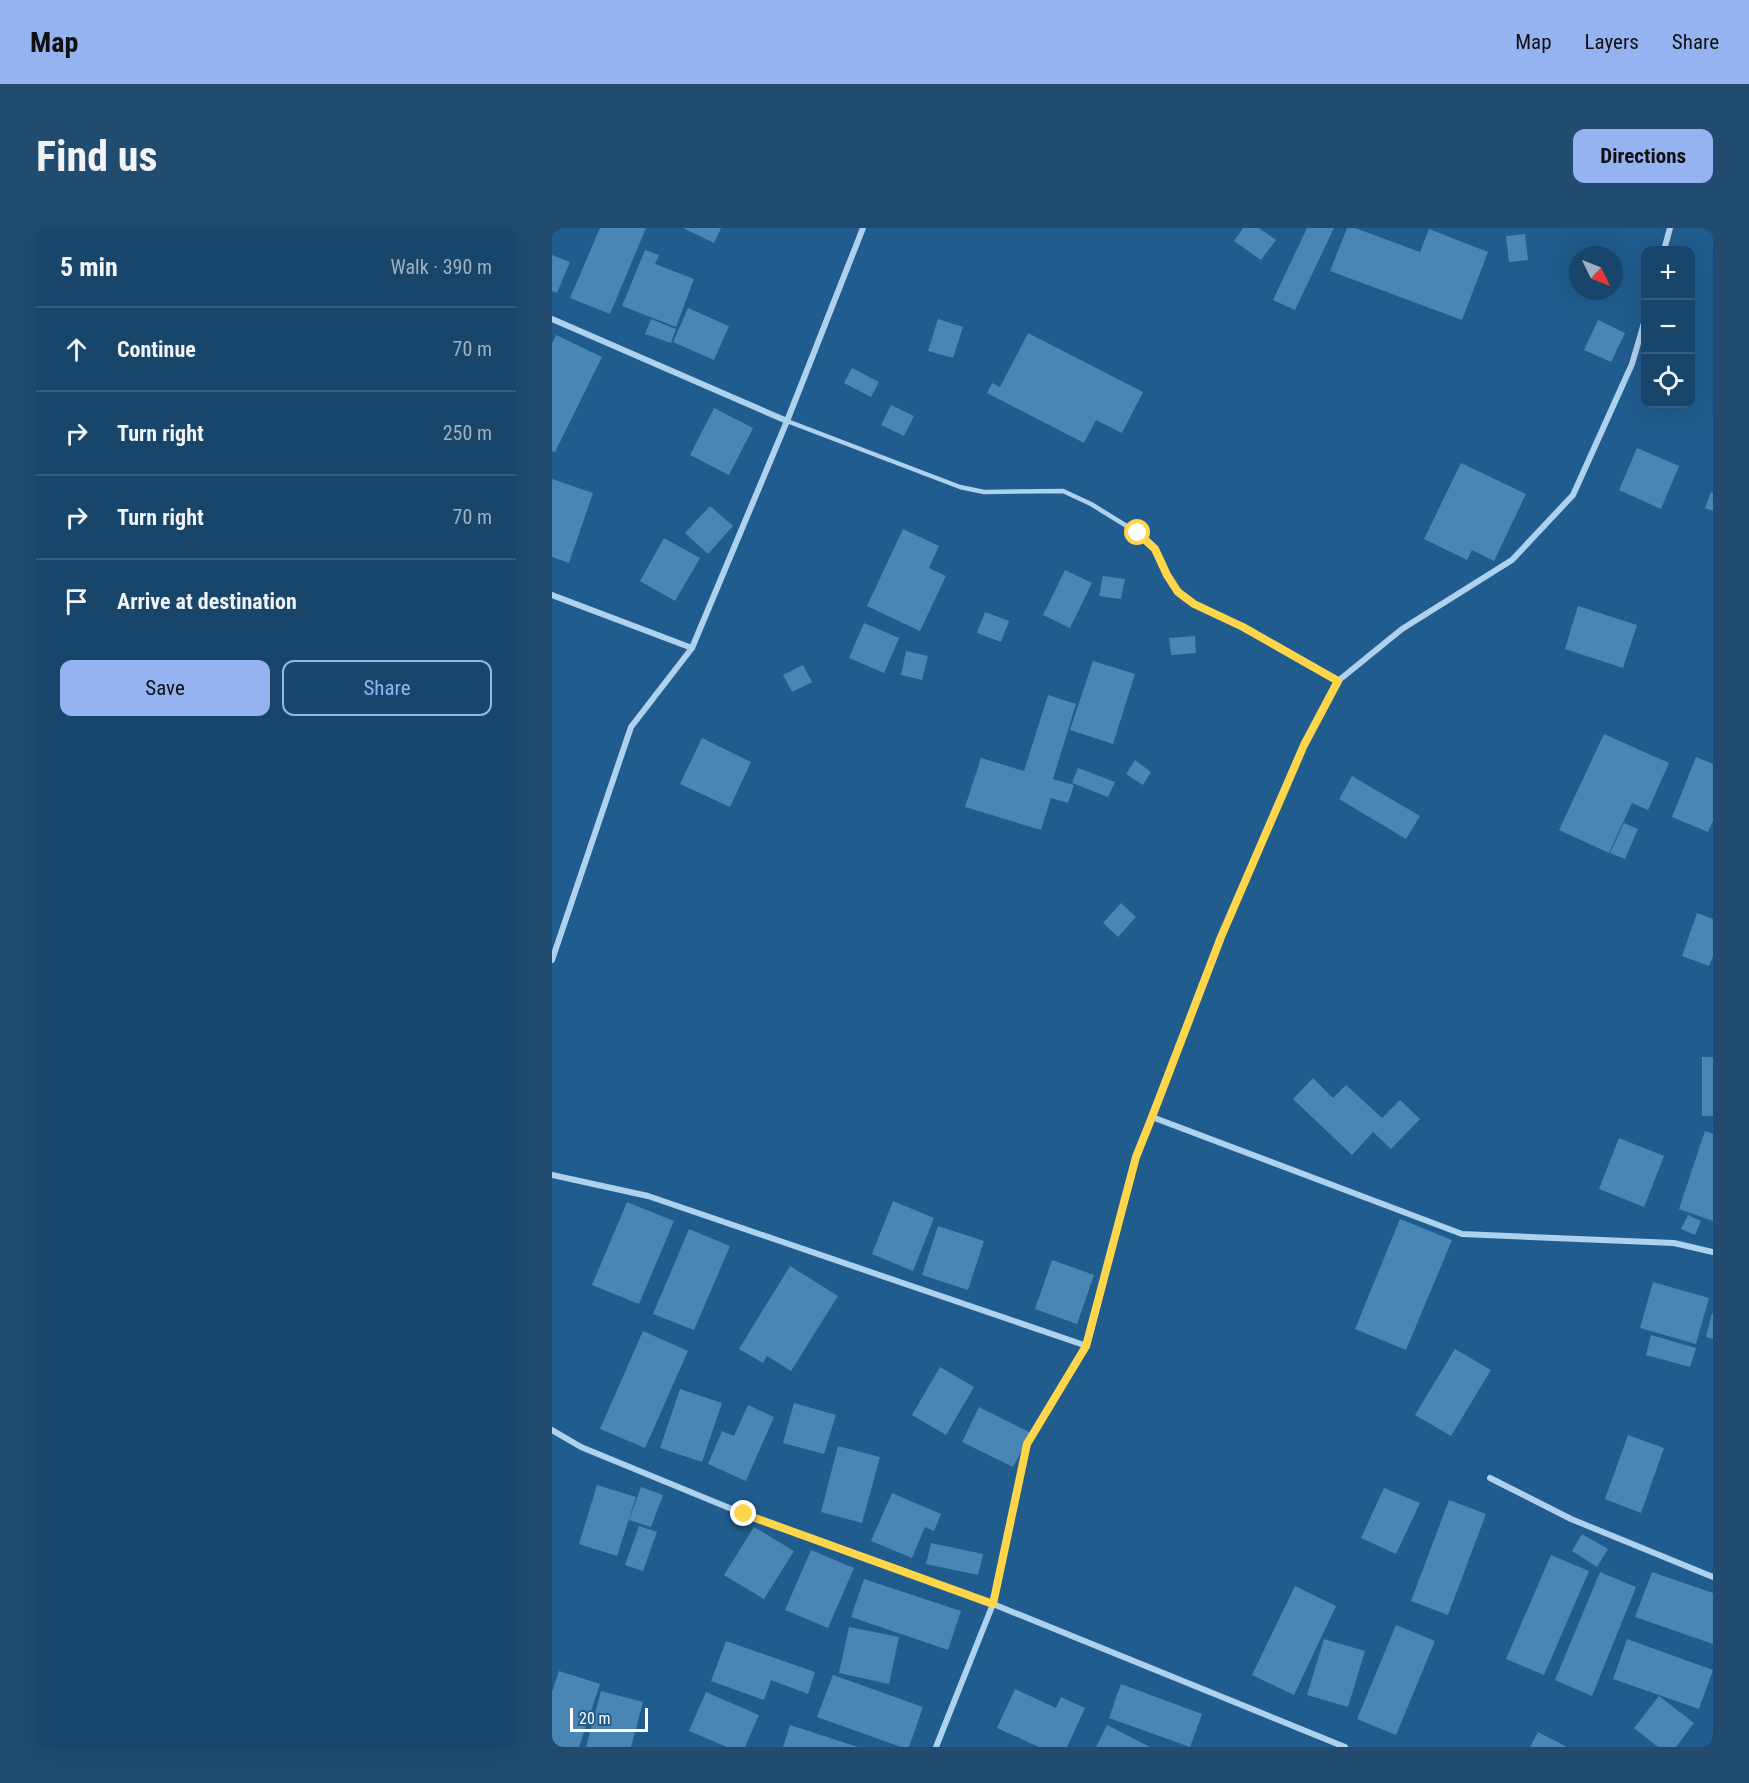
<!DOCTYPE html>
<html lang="en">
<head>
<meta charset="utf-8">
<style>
	body { margin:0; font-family:"Roboto Condensed",sans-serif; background:#214c70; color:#f1f3f6 }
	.controls { position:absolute; right:18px; top:18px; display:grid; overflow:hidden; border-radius:12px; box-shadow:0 6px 24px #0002 }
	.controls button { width:54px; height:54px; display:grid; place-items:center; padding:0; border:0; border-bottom:2px solid #365d7e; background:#18456a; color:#f1f3f6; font:30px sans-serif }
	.compass { position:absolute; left:1017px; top:18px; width:54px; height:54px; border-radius:50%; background:#18456a; box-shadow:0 6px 24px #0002; rotate:133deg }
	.scale { position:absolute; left:18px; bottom:15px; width:78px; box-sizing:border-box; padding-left:6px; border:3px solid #fff; border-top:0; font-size:16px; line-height:21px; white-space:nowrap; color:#fff; -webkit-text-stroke:4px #205c8d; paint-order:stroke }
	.stop { position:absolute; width:18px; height:18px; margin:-14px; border:4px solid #ffd54a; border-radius:50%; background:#fff }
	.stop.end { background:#ffd54a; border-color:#fff; box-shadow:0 2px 6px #0008 }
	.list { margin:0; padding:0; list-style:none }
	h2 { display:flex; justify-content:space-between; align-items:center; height:78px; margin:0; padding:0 24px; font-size:26px }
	h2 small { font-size:20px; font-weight:400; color:#9fb1c1 }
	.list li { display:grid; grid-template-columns:39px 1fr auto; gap:18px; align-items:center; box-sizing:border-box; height:84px; padding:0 24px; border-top:2px solid #365d7e }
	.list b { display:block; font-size:22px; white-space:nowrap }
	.list em { font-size:20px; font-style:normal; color:#9fb1c1 }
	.actions { display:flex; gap:12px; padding:18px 24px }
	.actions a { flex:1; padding:14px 0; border:2px solid #95b2f1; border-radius:12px; text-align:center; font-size:21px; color:#95b2f1 }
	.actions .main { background:#95b2f1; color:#111 }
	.icon { flex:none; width:33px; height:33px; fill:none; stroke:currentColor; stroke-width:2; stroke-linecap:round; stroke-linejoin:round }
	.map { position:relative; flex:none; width:1161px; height:1519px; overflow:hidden; border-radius:12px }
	header { display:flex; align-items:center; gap:36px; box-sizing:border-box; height:84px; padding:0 30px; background:#95b2f1; color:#111 }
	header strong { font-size:28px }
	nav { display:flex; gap:33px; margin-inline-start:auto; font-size:21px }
	.intro { display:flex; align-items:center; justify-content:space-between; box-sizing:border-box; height:144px; padding:0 36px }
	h1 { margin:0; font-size:42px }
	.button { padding:15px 27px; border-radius:12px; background:#95b2f1; color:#111; font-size:21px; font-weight:700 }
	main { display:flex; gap:36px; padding:0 36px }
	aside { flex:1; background:#18456a; border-radius:12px; box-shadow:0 6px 24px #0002 }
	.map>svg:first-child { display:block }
</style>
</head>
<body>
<header>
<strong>Map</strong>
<nav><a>Map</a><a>Layers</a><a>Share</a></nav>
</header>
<div class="intro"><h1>Find us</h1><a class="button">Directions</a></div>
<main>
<aside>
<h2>5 min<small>Walk · 390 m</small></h2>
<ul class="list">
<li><svg class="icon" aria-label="ahead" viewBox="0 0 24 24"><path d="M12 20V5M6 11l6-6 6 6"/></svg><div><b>Continue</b></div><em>70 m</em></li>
<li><svg class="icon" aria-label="right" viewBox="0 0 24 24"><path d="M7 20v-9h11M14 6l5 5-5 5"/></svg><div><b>Turn right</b></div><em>250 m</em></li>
<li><svg class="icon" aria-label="right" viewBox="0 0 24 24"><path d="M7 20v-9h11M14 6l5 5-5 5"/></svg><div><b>Turn right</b></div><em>70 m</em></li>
<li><svg class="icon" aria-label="arrive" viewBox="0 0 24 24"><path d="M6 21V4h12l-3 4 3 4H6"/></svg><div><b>Arrive at destination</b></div></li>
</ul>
<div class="actions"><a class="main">Save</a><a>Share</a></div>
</aside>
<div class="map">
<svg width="1161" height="1519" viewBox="0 0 1161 1519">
	<rect width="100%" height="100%" fill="#205c8d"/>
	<!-- building -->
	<g fill="#4986b4">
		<polygon points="48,0 94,0 58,86 18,70"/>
		<polygon points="131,0 169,0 162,15"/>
		<polygon points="691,0 707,0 724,12 709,32 682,13"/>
		<polygon points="755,0 782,0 743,82 721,72"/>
		<polygon points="795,0 803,0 868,24 877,1 936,24 910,92 778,43"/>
		<polygon points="973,6 976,32 957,34 954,8"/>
		<polygon points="93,22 107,27 103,36 142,51 124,99 70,78"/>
		<polygon points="0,27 18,34 5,65 0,63"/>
		<polygon points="136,80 177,98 162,132 121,114"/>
		<polygon points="99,91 124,101 119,115 93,106"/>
		<polygon points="386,91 411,99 401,130 376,123"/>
		<polygon points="1046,92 1073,105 1059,134 1032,122"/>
		<polygon points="476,105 591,164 570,205 544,192 532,215 435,165 440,155 448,159"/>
		<polygon points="4,107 50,129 3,224 0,223 0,116"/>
		<polygon points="300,140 327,154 319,169 292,155"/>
		<polygon points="339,177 362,188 352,208 329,197"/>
		<polygon points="162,180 201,200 177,247 138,227"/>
		<polygon points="1085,220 1127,238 1109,281 1067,262"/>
		<polygon points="909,235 974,266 942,333 920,322 915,332 872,311"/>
		<polygon points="0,251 41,265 17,335 0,329"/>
		<polygon points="1159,264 1161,265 1161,283 1153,280"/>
		<polygon points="158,278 181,298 156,326 133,305"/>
		<polygon points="351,301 387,318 377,340 394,348 368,403 315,378"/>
		<polygon points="112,310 148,330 123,373 88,353"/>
		<polygon points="513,342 540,355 518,400 491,387"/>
		<polygon points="551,348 573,351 569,371 547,368"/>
		<polygon points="1026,378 1085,397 1071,440 1013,421"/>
		<polygon points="433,384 457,393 449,414 425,405"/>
		<polygon points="312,395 347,410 332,445 297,430"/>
		<polygon points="643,408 644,425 619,427 617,410"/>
		<polygon points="354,423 376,428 370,452 349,447"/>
		<polygon points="541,433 583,446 561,516 518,502"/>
		<polygon points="251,437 260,454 240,464 231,447"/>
		<polygon points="496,467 524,476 501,551 522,557 516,575 499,570 489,602 413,579 429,530 472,543"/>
		<polygon points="1052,506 1117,535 1096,582 1080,575 1057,625 1007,602"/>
		<polygon points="150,510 199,534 178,579 128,556"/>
		<polygon points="1144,529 1161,536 1161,593 1156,604 1120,589"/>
		<polygon points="583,532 599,544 591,557 574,546"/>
		<polygon points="526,540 563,554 556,569 520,555"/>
		<polygon points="800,548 868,588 854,611 787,571"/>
		<polygon points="1072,595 1086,601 1073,631 1058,625"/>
		<polygon points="569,675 584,689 566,709 551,695"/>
		<polygon points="1145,685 1161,691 1161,728 1157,738 1130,728"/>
		<rect x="1150" y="829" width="11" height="59"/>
		<polygon points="761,850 781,870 794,857 830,890 848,872 868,891 839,921 821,904 800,927 741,871"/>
		<polygon points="1153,903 1161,906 1161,993 1127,981"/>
		<polygon points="1067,910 1112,928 1092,979 1047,961"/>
		<polygon points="341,973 382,990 361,1043 320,1026"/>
		<polygon points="75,974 122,993 87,1076 40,1057"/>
		<polygon points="1136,987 1149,993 1143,1007 1129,1001"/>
		<polygon points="848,991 900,1012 854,1122 803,1101"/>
		<polygon points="386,998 432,1013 416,1062 370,1047"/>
		<polygon points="137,1001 178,1018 142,1102 101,1086"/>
		<polygon points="500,1032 542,1047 525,1096 483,1081"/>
		<polygon points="238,1038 286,1068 239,1143 215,1128 211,1135 187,1121"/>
		<polygon points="1101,1054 1157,1070 1144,1116 1088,1100"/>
		<polygon points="1160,1085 1161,1085 1161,1111 1154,1109"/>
		<polygon points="91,1103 136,1123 93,1220 48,1201"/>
		<polygon points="1099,1107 1144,1120 1138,1139 1094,1127"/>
		<polygon points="903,1121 939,1142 899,1208 863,1187"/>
		<polygon points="388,1139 422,1159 394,1207 360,1187"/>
		<polygon points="128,1161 170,1175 150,1234 108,1220"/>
		<polygon points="242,1175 284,1187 272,1226 231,1215"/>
		<polygon points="196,1177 222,1189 194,1253 156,1236 170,1203 182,1208"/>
		<polygon points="427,1179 479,1205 461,1239 410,1214"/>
		<polygon points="1076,1207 1112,1220 1089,1285 1053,1271"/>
		<polygon points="286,1218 328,1229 310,1295 269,1284"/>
		<polygon points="45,1257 84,1269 65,1328 27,1316"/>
		<polygon points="89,1259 111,1267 99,1299 77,1292"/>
		<polygon points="832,1260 868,1275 844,1326 809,1310"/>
		<polygon points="340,1265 389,1286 382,1303 373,1299 360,1330 319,1313"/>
		<polygon points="897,1272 934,1286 896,1387 859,1373"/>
		<polygon points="87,1298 105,1304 91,1343 73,1337"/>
		<polygon points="202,1299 242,1323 212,1371 172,1347"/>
		<polygon points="1030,1306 1056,1321 1045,1339 1020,1323"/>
		<polygon points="379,1315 431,1326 426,1347 374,1336"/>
		<polygon points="259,1322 302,1340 276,1400 233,1382"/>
		<polygon points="999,1327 1037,1343 992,1447 954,1431"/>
		<polygon points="1048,1344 1084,1359 1040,1468 1003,1452"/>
		<polygon points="1100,1344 1161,1365 1161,1416 1083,1389"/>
		<polygon points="312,1351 409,1383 396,1422 299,1389"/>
		<polygon points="743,1358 784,1378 742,1467 700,1447"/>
		<polygon points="844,1397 883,1413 844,1507 805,1491"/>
		<polygon points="297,1399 347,1409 337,1456 287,1445"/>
		<polygon points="772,1411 813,1423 796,1479 755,1467"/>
		<polygon points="1075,1411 1161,1442 1147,1481 1061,1451"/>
		<polygon points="174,1413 263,1444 256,1466 219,1452 212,1472 159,1453"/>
		<polygon points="7,1443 48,1456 27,1519 0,1519 0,1464"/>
		<polygon points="281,1447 371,1479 357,1519 349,1519 265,1489"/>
		<polygon points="569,1456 650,1486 638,1519 557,1490"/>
		<polygon points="463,1461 504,1480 509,1469 533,1480 515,1519 487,1519 445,1500"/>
		<polygon points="49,1463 91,1474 79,1519 34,1519"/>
		<polygon points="154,1464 207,1487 193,1519 175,1519 137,1503"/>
		<polygon points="1107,1468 1142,1495 1124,1519 1106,1519 1082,1500"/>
		<polygon points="238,1497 306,1519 231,1519"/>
		<polygon points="555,1497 598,1519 544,1519"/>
		<polygon points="986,1504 1015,1519 978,1519"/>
	</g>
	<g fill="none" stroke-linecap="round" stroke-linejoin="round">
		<!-- lane -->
		<polyline stroke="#aed1ec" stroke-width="4.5" points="235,193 408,259 432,264 511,263 539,276 586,305 603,321 615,347 626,364 642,376 691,399 786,453"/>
		<!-- street -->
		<g stroke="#aed1ec" stroke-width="6">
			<polyline points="1112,22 1118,0"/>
			<polyline points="0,91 235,193"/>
			<polyline points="0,367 140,420"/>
			<polyline points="0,732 79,499 140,420 235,193 311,0"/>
			<polyline points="600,889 910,1006 1122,1015 1161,1024"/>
			<polyline points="0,947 96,968 535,1118"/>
			<polyline points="0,1202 29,1219 192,1286 441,1376 793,1519"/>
			<polyline points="938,1250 1019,1291 1161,1349"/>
			<polyline points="384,1519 441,1376 475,1216 535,1118 584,929 669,709 752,517 786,453 850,401 960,332 1021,267 1080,136 1094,88"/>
		</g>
	</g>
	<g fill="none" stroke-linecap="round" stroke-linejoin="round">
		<!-- route -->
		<polyline stroke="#ffd54a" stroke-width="8" points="192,1286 441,1376 475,1216 534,1118 584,929 600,889 669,709 752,517 786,453 691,399 642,376 626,364 615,347 603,321 586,305"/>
	</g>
</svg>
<div class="controls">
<button>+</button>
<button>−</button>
<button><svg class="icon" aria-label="locate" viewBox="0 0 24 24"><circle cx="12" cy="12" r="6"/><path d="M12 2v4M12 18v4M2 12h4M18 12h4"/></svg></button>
</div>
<svg class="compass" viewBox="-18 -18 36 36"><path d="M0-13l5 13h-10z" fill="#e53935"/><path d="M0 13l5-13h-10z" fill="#9fb1c1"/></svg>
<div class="scale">20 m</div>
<div class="stop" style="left:586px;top:305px"></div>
<div class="stop end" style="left:192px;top:1286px"></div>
</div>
</main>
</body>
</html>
